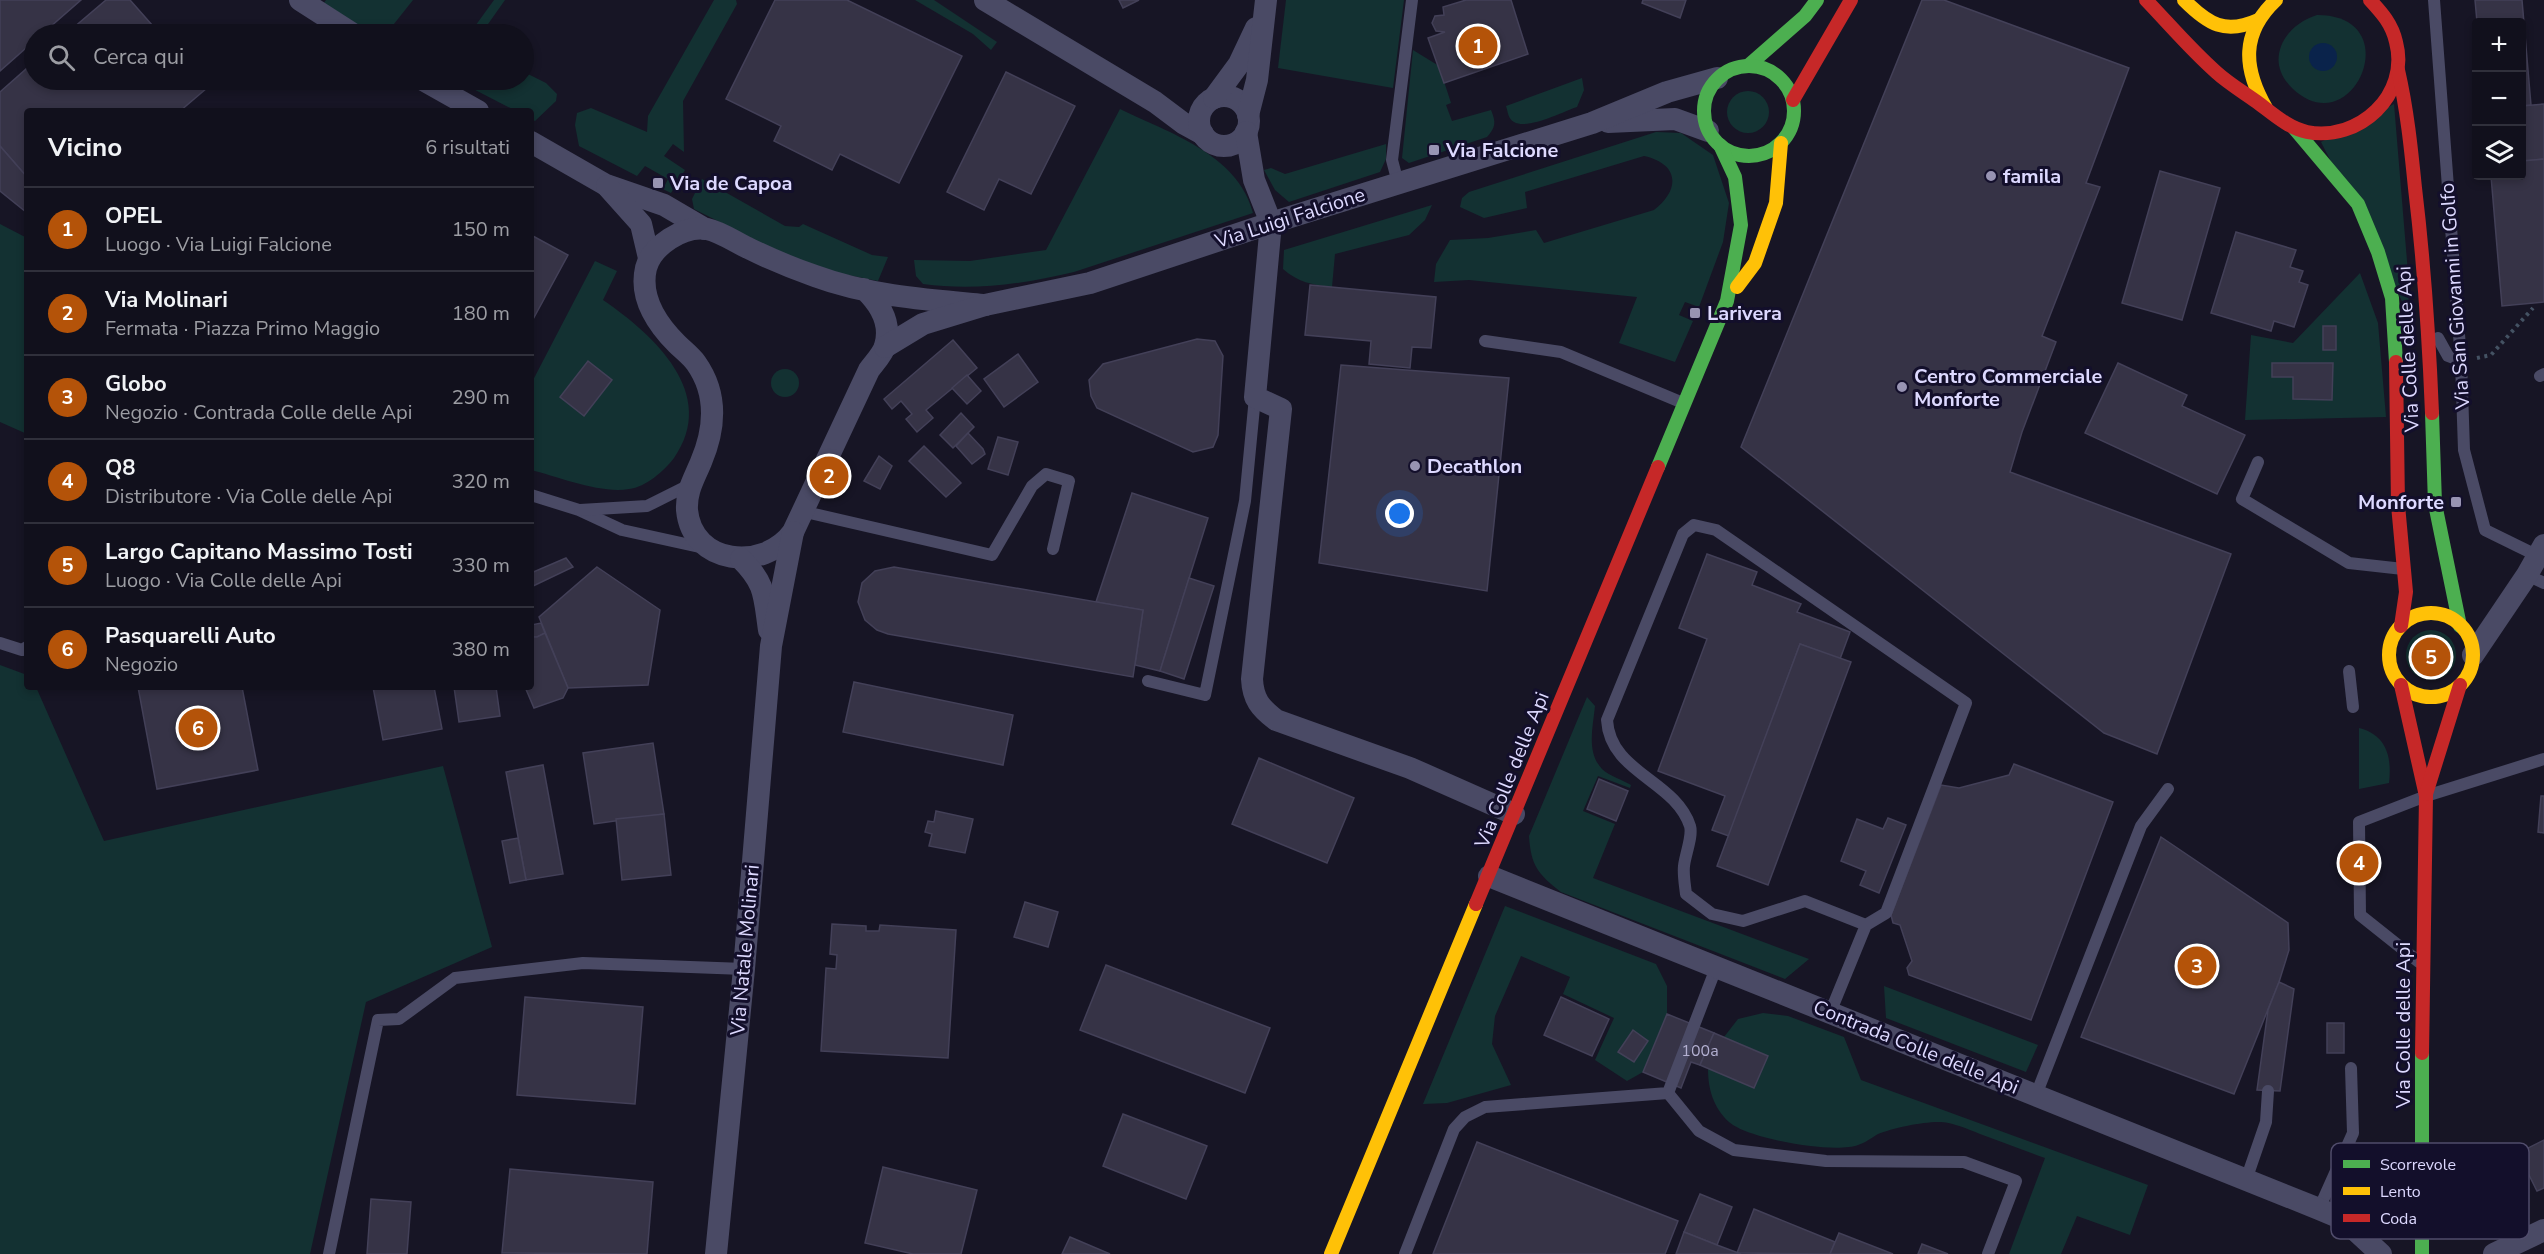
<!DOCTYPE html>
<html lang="it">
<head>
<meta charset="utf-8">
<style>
	body { margin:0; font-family:"Nunito Sans",sans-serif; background:#1e1e29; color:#f1f3f6 }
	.controls { position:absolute; right:18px; top:18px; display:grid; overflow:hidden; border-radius:6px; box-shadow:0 3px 9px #0003 }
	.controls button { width:54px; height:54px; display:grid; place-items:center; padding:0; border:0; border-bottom:2px solid #30303b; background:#11101c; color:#f1f3f6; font:30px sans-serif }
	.you { position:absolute; left:1400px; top:514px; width:21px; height:21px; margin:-15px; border:4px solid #fff; border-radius:50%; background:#1a73e8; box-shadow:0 0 0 9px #1a73e833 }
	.badge { display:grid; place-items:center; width:39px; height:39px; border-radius:50%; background:#b45309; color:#fff; font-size:20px; font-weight:700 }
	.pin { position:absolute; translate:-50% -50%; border:3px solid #fff; box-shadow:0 2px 6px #0006 }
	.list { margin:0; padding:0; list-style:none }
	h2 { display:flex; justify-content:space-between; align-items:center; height:78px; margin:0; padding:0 24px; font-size:26px }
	h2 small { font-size:20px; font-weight:400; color:#9c9da3 }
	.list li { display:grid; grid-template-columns:39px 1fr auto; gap:18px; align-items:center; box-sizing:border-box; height:84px; padding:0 24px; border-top:2px solid #30303b }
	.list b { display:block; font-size:22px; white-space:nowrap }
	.list p { margin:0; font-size:20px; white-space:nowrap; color:#9c9da3 }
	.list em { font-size:20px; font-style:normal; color:#9c9da3 }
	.icon { flex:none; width:33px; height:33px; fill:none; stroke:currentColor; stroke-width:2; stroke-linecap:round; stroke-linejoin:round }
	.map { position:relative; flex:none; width:2544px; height:1254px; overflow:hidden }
	.search { position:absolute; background:#11101c; box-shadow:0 3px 9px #0003; left:24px; top:24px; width:510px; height:66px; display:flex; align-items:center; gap:15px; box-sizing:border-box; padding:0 21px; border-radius:33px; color:#9c9da3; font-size:22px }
	.panel { position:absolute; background:#11101c; box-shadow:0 3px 9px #0003; left:24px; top:108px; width:510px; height:582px; border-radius:6px }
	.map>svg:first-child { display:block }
</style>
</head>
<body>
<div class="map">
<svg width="2544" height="1254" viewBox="0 0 2544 1254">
	<rect width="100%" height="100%" fill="#171525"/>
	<!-- green -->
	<g fill="#133132">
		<polygon points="326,0 413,0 386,34 372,34 324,3"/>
		<polygon points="494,0 505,0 481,34 455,34 473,29"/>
		<polygon points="714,0 736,0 737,4 683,101 684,152 673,144 664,156 685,170 671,193 663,189 668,179 645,166 637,176 579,146 575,125 577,113 591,108 647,132 648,116"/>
		<polygon points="915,0 934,0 997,42 991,50 973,34"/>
		<polygon points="1286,0 1404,0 1393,88 1278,68"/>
		<path d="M 2317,15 C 2409,15 2353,145 2293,89 C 2263,61 2284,25 2317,15 Z"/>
		<path d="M 1413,50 L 1439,66 L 1451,103 L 1446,105 L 1452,121 L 1491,110 C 1496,122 1496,127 1487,137 L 1409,163 L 1402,158 Z"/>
		<polygon points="524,72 546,83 557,94 556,101 535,121 531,119 531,111 516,111 456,80 524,80"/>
		<path d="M 1582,78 L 1584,90 L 1577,107 C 1562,112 1528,130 1514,122 C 1508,119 1508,112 1506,106 Z"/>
		<circle cx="1748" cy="112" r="21"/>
		<polygon points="2394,104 2409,285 2408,313 2321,142"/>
		<path d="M 1120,109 C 1169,133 1238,154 1253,213 L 1074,272 C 1024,284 974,291 923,284 L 916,276 L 914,260 L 970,261 L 1046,250 Z"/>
		<path d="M 1656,132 L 1681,133 L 1713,155 L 1729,203 L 1723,242 L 1699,307 L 1685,302 L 1679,315 L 1693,321 L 1675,362 L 1619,343 L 1637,297 L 1469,280 L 1434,282 L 1436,264 L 1450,240 L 1488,238 L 1536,230 L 1544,243 L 1654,210 C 1680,190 1680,164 1644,156 L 1525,192 L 1527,208 L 1484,218 L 1460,207 L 1462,198 L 1469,192 Z"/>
		<polygon points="1386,144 1386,159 1380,172 1289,202 1275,190 1264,170 1271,168 1285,174"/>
		<polygon points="702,179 785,226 799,227 803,224 872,255 888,257 878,281 823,270 765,245 694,209 692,199"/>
		<path d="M 1432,205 L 1425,220 L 1409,235 L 1335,254 L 1332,287 C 1312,285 1298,282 1283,269 L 1284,250 Z"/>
		<polygon points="0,224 27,238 27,434 0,422"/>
		<path d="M 595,261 L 617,271 L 603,300 C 654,335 719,394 674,458 C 664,471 646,487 629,489 C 601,494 559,477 531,470 L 531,384 Z"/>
		<polygon points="2360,273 2378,323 2386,417 2245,420 2251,335 2293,343"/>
		<circle cx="785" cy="383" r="14"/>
		<circle cx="2431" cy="655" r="25"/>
		<polygon points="0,665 27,675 27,687 36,687 104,841 443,766 492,947 366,1002 310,1254 0,1254"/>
		<path d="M 1587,697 L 1595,706 C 1593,727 1586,752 1602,769 C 1609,776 1623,780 1631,785 L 1630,788 L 1598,776 L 1583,811 L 1615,824 L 1593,878 L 1809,959 L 1785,979 L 1561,892 C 1538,874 1531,866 1529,836 Z"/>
		<path d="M 2359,728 C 2387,735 2392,758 2389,783 L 2359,789 Z"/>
		<polygon points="1505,906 1656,964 1667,986 1667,1014 1643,1072 1627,1081 1595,1060 1614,1018 1563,994 1570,977 1521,956 1495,1016 1492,1044 1511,1085 1447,1103 1423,1104"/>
		<polygon points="1884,986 2038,1045 2026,1072 1886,1018"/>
		<path d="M 1763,1013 L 1788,1016 L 1844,1037 L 1861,1080 L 2148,1185 L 2130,1235 L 2077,1216 L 2061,1254 L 2009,1254 L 2045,1158 C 2023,1150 2002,1142 1980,1134 C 1968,1129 1954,1123 1941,1122 C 1926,1121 1892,1128 1878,1134 C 1871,1138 1865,1143 1858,1145 C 1834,1154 1748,1139 1729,1122 C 1713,1107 1708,1089 1708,1068 L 1754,1087 L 1767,1056 L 1724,1037 L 1738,1019 Z"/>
	</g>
	<!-- water -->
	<circle fill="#0a234b" cx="2323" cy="57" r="14"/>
	<!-- building -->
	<g fill="#363346" stroke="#434058" stroke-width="1.5">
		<polygon points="0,0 81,0 42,34 34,34 34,41 0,71"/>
		<polygon points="106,0 130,0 160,34 66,34"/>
		<polygon points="775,0 847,0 962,56 899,183 840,154 832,170 774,141 781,126 726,99"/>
		<polygon points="1119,0 1139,0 1123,8"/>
		<polygon points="1466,0 1511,0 1528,54 1444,83 1428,38 1445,32 1436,31 1432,23 1435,16 1444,15 1443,7"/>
		<polygon points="1643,0 1686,0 1680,18 1642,3"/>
		<polygon points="1922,0 1944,0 2129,68 2086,183 2100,187 2042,336 2056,342 2022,432 2010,472 2231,554 2157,754 2104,733 1741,447"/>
		<polygon points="2475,0 2522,0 2531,105 2522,106 2522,22 2477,22"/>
		<polygon points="34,62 34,80 199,80 207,88 180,111 27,111 27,177 0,146 0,92"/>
		<polygon points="1006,72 1075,106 1031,194 999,179 984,210 947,192"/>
		<polygon points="2544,104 2544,159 2522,161 2522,106"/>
		<polygon points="0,146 27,177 26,212 0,191"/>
		<polygon points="2544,159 2544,302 2502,306 2491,176 2522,176 2522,161"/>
		<polygon points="2160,171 2220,188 2182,320 2122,303"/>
		<polygon points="2236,232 2296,250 2290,267 2303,271 2299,282 2308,285 2294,327 2274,321 2271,331 2211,313"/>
		<polygon points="531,235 568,255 531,323"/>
		<polygon points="1310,285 1436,297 1431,348 1412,347 1410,368 1369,364 1371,341 1305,335"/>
		<rect x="2323" y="326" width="13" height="24"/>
		<polygon points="1197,339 1215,341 1223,356 1218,435 1213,447 1193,452 1097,408 1091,396 1089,380 1103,364"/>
		<polygon points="953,340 977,368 926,410 933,418 917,432 906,419 912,414 901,401 892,409 884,399"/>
		<polygon points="1018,354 1038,382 1004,407 984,379"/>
		<polygon points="588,361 612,380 584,416 560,397"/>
		<polygon points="2118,363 2187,395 2182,406 2245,435 2217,494 2085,433"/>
		<polygon points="2272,363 2333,363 2332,400 2293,399 2293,377 2272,377"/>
		<polygon points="1341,365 1509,378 1487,591 1319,563"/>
		<polygon points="967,375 981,391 967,404 952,388"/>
		<polygon points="961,413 974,427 953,448 940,435"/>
		<polygon points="968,433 983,449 985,454 972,464 956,446"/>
		<polygon points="998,437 1018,442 1008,475 988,469"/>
		<polygon points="924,446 961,483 946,497 909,461"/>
		<polygon points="879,456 892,466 880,489 864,481"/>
		<polygon points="1132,493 1208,518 1160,671 1135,665 1143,610 1096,602"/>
		<polygon points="1707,554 1757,572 1752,585 1801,604 1797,612 1850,632 1840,659 1800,644 1729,836 1712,830 1725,796 1658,771 1707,639 1679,628"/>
		<polygon points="566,558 573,567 531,587 531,573"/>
		<polygon points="597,567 660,610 648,685 568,688 539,617"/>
		<polygon points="894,567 1143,610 1133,677 888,634 877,630 865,620 858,602 862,583 875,571"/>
		<polygon points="1189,578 1214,586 1184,679 1160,671"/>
		<polygon points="541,623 545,633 537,637 531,637 531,625"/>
		<polygon points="545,633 568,688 563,698 534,708 525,687 531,687 531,637 537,637"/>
		<polygon points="1800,644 1851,662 1768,885 1717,866"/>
		<polygon points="854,682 1013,715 1003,765 843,732"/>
		<polygon points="138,687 242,687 258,770 157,789"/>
		<polygon points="373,687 434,687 442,729 383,740"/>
		<polygon points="454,687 496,687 500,716 459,722"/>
		<polygon points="653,743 664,814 594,824 583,753"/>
		<polygon points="1259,758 1354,798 1327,863 1232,824"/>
		<polygon points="2014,764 2113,802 2031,1020 1909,975 1907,968 1912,961 1900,925 1893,923 1891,915 1941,785 1959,788 2009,775"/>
		<polygon points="543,765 563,874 526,880 506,772"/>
		<polygon points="1599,779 1628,791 1616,821 1587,809"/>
		<polygon points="2541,796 2544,796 2544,833 2538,832"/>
		<polygon points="936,811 973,819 965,853 929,846 932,834 925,832 928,821 934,822"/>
		<polygon points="664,814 671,875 622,880 616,819"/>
		<polygon points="1888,818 1906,825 1879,893 1860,885 1866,871 1841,861 1857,819 1883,829"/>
		<polygon points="2161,837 2288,923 2289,950 2279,982 2234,1094 2081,1037"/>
		<polygon points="518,838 526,880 510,883 502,841"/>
		<polygon points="1025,902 1058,912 1048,947 1014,937"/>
		<polygon points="832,924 866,926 866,931 879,931 880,925 956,930 948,1058 821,1051 826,968 836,969 837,955 830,954"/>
		<polygon points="1106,965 1270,1028 1245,1093 1080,1030"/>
		<polygon points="2279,982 2294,989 2280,1091 2257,1090 2268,1010"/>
		<polygon points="525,997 643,1007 635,1104 517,1095"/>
		<polygon points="1561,997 1609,1019 1592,1056 1544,1035"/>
		<polygon points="1667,1014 1714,1033 1700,1065 1691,1062 1681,1088 1643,1072"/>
		<rect x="2327" y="1023" width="17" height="30"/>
		<polygon points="1633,1030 1648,1041 1634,1062 1618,1052"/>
		<polygon points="1714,1033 1768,1056 1754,1088 1700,1065"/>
		<polygon points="1123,1114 1207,1146 1186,1199 1103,1166"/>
		<polygon points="2544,1140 2544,1188 2537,1191 2518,1153"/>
		<polygon points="1477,1142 1678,1221 1665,1254 1433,1254"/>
		<polygon points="883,1167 977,1190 961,1254 913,1254 865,1243"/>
		<polygon points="510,1169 653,1182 647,1254 502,1253"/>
		<polygon points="1700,1194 1732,1207 1717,1245 1684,1232"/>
		<polygon points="371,1199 411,1202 407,1254 367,1254"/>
		<polygon points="1754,1209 1835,1242 1830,1254 1737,1253"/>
		<polygon points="1684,1232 1717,1245 1741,1254 1676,1254"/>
		<polygon points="1839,1233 1893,1254 1830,1254"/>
		<polygon points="1070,1237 1110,1254 1062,1254"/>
		<polygon points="1922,1244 1948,1254 1918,1254"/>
	</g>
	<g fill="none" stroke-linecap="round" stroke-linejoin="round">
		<!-- path -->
		<polyline stroke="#445263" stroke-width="4" stroke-dasharray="3 4.5" stroke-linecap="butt" points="2477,358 2491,355 2533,308"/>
		<!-- lane -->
		<g stroke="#4a4a65" stroke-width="12">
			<polyline points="2434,0 2461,361 2464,450 2485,530 2538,556"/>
			<polyline points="1398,183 1392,160 1412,0"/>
			<polyline points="2438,338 2448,356 2461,361"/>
			<polyline points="1485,341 1561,352 1683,403"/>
			<polyline points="2540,376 2544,374"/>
			<polyline points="2258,462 2242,499 2349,563 2403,569"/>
			<polyline points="531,495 579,510 622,530 704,548"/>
			<polyline points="580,510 647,506 689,485"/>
			<polyline points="801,511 992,555 1032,486 1046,474 1069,481 1053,549"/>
			<polyline points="2527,575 2544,583"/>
			<polyline points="0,643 22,650 27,647"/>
			<polyline points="2349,671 2353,707"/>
			<polyline points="1148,681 1205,695 1245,501 1255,397"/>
			<polyline points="2419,962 2360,915 2359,822 2426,796 2544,759"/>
			<path d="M 1830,1013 L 1866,925 L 1886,913 L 1966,703 L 1716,530 L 1694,525 L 1683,534 L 1607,720 C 1610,773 1675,780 1690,826 C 1693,836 1685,855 1684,866 C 1683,875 1685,885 1686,894 L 1712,914 L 1743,921 L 1805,901 L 1866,925"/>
			<polyline points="1668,1093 1699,1131 1734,1150 1826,1161 1964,1162 2016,1181 1988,1254"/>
			<polyline points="2036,1095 2141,826 2168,789"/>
			<polyline points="2246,1180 2266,1122 2268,1091"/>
			<polyline points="2319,1209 2353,1133 2351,1068"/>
			<polyline points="329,1254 378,1020 399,1019 455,978 583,963 744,969"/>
			<polyline points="1405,1254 1454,1129 1465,1117 1485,1107 1668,1093 1716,968"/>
		</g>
		<!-- street -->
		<g stroke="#4a4a65" stroke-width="22">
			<polyline points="300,0 353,34"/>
			<polyline points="985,0 1155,102 1183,123 1203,134"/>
			<polyline points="423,80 478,111"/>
			<circle cx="1224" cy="121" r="25"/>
			<polyline points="1214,98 1239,64 1256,28"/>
			<polyline points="1248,115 1257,80 1266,0"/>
			<polyline points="1608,122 1675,119 1708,131"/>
			<path d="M 1246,132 L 1254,180 L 1271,223 L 1255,397 L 1281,409 L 1252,679 C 1253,699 1260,708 1276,720 L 1410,768 L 1514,814"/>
			<polyline points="531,142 606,185 664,205 705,229"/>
			<polyline points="607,186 641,224 649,258"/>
			<path d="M 864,289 C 880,304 892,323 885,346 C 883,354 874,363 869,370 L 793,532 C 764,572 692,565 687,510 C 686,491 694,479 701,462 C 715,429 718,394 696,363 C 691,356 683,350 677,344 C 657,324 639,298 646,268 C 652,246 683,225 707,229 C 721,232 735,242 748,248 C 770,259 792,268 815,276 C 869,296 929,300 985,305"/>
			<polyline points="885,347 923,324 985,305 1090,283 1271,223 1592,123 1667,92 1717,78"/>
			<path d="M 741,559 C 766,584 764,596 769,630"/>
			<polyline points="2473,655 2527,575 2544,545"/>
			<polyline points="1489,876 2319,1209 2343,1219 2381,1254"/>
			<polyline points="2343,1219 2421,1221"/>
			<polyline points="716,1254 744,969 771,646 793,532"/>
			<polyline points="2494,1254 2544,1230"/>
		</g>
		<!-- fast -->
		<g stroke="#4caf50" stroke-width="14">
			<polyline points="1749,65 1805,16 1817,0"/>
			<circle cx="1749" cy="111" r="45"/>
			<polyline points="2294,128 2358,204 2378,252 2392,298 2396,362"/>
			<polyline points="2432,413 2435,504 2460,626"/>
			<polyline points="1658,467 1727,301 1741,225 1735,177 1720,145"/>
			<polyline points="2422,1053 2422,1254"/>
		</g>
		<!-- slow -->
		<g stroke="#ffc107" stroke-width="14">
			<path d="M 2184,0 C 2208,24 2225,35 2258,20"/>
			<path d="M 2266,108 C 2243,68 2241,33 2276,0"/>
			<polyline points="1737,287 1755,263 1776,203 1781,143"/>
			<circle cx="2431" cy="655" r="42"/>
			<polyline points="1331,1254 1476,904"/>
		</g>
		<!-- jam -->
		<g stroke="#c62828" stroke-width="14">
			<path d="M 2146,0 C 2169,24 2191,50 2216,72 C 2228,83 2243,92 2257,102 C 2272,113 2288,128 2307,132 C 2359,142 2410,95 2396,42 C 2392,24 2382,13 2370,0"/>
			<path d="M 2398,70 C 2407,109 2411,148 2415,188 C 2424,263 2429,338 2432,413"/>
			<polyline points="1793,100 1851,0"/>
			<polyline points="2396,362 2398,505 2406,592 2401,626"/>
			<polyline points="2401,685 2426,796 2422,1053"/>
			<polyline points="2426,794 2460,685"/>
			<polyline points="1476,904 1658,467"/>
		</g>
	</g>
	<!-- markers -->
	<g fill="#9894b3" stroke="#130f2b" stroke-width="2">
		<rect x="1428" y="144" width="12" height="12" rx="3"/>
		<circle cx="1991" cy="176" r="6"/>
		<rect x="652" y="177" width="12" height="12" rx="3"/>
		<rect x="1689" y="307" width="12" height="12" rx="3"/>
		<circle cx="1902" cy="387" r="6"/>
		<circle cx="1415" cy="466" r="6"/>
		<rect x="2450" y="496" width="12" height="12" rx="3"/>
	</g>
	<g text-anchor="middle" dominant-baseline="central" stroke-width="6" stroke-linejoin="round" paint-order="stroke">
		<!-- number labels -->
		<g font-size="16" fill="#b3b0d1">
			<text x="1700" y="1051">100a</text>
		</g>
		<!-- poi labels -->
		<g font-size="20" font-weight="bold" fill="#ddd9ff" stroke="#130f2b" text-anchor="start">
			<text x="1446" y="150">Via Falcione</text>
			<text x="2003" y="176">famila</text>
			<text x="670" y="183">Via de Capoa</text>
			<text x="1707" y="313">Larivera</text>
			<text x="1914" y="376">Centro Commerciale<tspan x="1914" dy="23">Monforte</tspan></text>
			<text x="1427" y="466">Decathlon</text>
			<text x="2444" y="502" text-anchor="end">Monforte</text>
		</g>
		<!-- street labels -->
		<g font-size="20" fill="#ddd9ff" stroke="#130f2b">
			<text transform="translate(1290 218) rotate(-18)">Via Luigi Falcione</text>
			<text transform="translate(2455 296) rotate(-94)">Via San Giovanni in Golfo</text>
			<text transform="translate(2408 349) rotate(-93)">Via Colle delle Api</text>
			<text transform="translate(1512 770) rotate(-68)">Via Colle delle Api</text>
			<text transform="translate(745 950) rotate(-85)">Via Natale Molinari</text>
			<text transform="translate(2403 1025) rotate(-90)">Via Colle delle Api</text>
			<text transform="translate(1916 1047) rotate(22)">Contrada Colle delle Api</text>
		</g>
	</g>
	<!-- legend -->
	<rect x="2331" y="1143" width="198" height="96" rx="9" fill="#130f2b" stroke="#504c6b" stroke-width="1.5"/>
	<rect x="2343" y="1160" width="27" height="8" fill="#4caf50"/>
	<rect x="2343" y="1187" width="27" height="8" fill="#ffc107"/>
	<rect x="2343" y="1214" width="27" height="8" fill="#c62828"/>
	<g font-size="16" fill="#ddd9ff">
		<text x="2380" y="1170">Scorrevole</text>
		<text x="2380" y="1197">Lento</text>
		<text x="2380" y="1224">Coda</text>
	</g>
</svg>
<div class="controls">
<button>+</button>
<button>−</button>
<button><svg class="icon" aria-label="layers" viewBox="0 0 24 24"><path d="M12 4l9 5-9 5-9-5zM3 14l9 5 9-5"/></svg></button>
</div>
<div class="you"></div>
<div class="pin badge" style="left:1478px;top:46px">1</div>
<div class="pin badge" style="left:829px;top:476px">2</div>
<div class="pin badge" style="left:2197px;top:966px">3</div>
<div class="pin badge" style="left:2359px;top:863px">4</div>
<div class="pin badge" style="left:2431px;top:657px">5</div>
<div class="pin badge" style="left:198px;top:728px">6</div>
<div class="search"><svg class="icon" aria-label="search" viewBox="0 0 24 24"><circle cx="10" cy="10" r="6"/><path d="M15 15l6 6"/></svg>Cerca qui</div>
<section class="panel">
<h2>Vicino<small>6 risultati</small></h2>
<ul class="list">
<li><span class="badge">1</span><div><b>OPEL</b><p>Luogo · Via Luigi Falcione</p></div><em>150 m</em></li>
<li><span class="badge">2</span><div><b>Via Molinari</b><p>Fermata · Piazza Primo Maggio</p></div><em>180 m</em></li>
<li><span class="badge">3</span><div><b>Globo</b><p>Negozio · Contrada Colle delle Api</p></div><em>290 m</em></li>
<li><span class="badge">4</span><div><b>Q8</b><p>Distributore · Via Colle delle Api</p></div><em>320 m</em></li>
<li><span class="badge">5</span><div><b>Largo Capitano Massimo Tosti</b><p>Luogo · Via Colle delle Api</p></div><em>330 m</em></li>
<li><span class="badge">6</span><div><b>Pasquarelli Auto</b><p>Negozio</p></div><em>380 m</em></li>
</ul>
</section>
</div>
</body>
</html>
